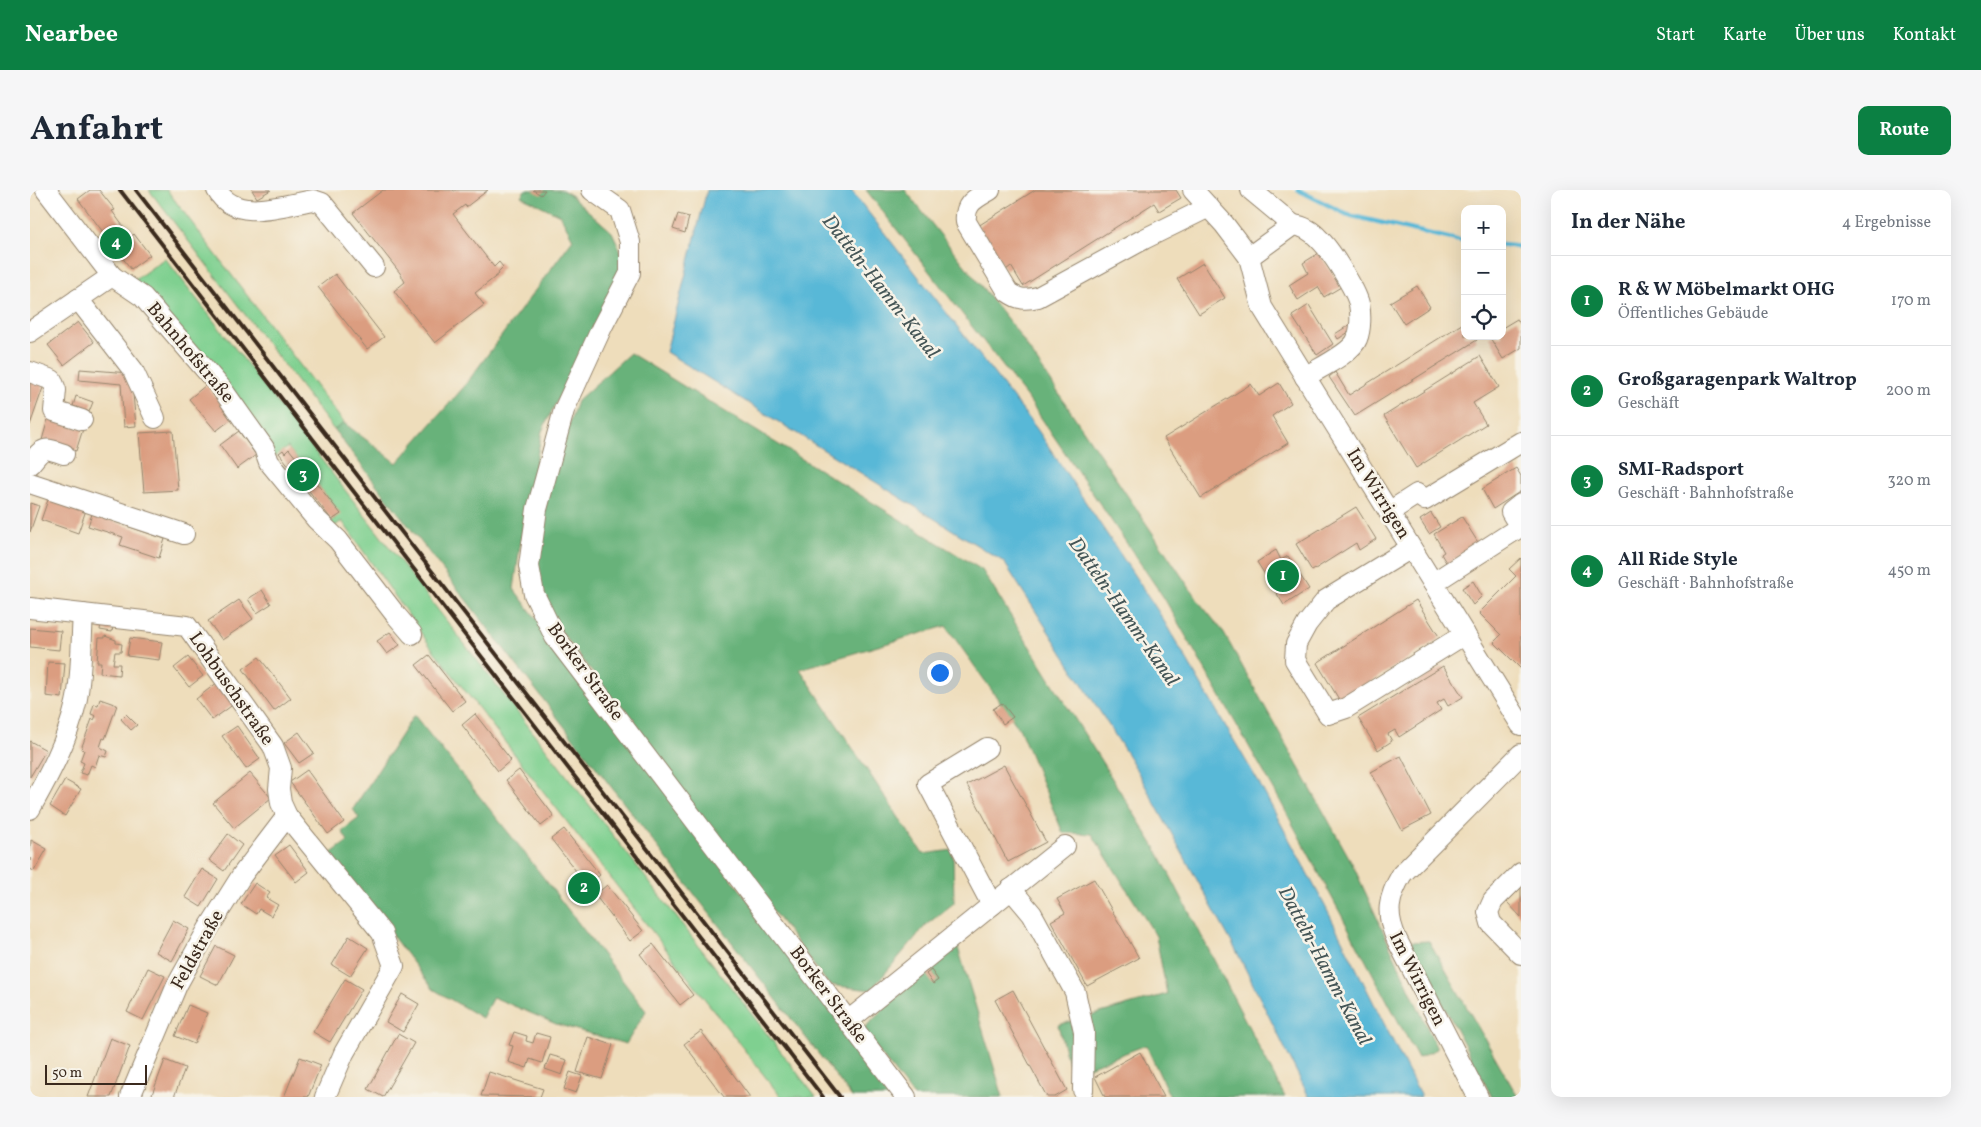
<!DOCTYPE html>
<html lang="de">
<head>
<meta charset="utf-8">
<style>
	body { margin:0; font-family:Vollkorn,serif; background:#f6f6f7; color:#1f2937 }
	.controls { position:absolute; right:15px; top:15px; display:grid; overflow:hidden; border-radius:10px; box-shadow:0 5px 20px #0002 }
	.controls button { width:45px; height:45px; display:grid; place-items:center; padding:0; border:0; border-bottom:1px solid #e0e1e3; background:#fff; color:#1f2937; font:25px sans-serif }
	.scale { position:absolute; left:15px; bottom:12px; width:102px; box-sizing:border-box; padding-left:5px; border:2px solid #3b2a1e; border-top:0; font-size:14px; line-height:18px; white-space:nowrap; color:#3b2a1e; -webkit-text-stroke:4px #f7f3e8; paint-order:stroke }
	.you { position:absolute; left:909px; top:482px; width:18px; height:18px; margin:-12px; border:4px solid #fff; border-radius:50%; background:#1a73e8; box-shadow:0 0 0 8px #1a73e833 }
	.badge { display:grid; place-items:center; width:32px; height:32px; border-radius:50%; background:#0b8043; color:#fff; font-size:16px; font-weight:700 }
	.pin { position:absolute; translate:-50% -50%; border:2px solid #fff; box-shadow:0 1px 5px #0006 }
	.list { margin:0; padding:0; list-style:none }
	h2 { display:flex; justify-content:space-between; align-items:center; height:65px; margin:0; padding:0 20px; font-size:21px }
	h2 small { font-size:16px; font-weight:400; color:#747a83 }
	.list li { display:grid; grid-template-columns:32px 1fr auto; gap:15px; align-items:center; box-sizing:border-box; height:90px; padding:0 20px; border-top:1px solid #e0e1e3 }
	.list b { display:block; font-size:19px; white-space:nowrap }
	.list p { margin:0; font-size:16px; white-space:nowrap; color:#747a83 }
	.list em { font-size:16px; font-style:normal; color:#747a83 }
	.icon { flex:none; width:28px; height:28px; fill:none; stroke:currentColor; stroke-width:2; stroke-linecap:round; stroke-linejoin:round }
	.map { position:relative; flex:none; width:1491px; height:907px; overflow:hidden; border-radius:10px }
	header { display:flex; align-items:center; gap:30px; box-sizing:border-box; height:70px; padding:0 25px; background:#0b8043; color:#fff }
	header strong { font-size:24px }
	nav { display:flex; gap:28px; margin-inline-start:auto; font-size:18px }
	.intro { display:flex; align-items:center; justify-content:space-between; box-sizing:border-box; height:120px; padding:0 30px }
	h1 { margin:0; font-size:35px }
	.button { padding:12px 22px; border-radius:10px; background:#0b8043; color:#fff; font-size:18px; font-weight:700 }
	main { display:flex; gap:30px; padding:0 30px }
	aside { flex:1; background:#fff; border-radius:10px; box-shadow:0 5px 20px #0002 }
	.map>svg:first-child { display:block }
</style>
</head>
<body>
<header>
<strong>Nearbee</strong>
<nav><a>Start</a><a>Karte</a><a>Über uns</a><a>Kontakt</a></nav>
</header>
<div class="intro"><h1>Anfahrt</h1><a class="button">Route</a></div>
<main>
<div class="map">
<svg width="1491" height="907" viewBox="0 0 1491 907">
	<rect width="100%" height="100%" fill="#f7f3e8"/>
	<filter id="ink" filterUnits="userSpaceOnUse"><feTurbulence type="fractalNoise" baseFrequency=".02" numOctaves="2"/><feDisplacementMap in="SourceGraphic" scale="10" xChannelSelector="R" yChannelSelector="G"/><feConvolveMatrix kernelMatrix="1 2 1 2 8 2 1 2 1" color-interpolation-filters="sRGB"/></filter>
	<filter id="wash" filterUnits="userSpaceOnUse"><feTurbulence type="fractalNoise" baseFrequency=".0096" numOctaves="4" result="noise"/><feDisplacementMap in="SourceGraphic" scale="20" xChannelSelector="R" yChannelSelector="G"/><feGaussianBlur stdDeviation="1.12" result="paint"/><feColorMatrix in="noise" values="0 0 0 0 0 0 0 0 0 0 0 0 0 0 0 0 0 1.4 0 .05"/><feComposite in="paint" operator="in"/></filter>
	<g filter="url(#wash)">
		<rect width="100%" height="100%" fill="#edb"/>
		<!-- green -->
		<g fill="#7fd090" stroke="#5d7d57">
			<polygon points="119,0 137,0 314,233 304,240"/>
			<polygon points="135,68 204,157 786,907 751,907 401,457 312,331 302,338 299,334 310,323 259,259 258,257 243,268 97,88 106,89"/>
		</g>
		<!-- forest -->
		<g fill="#67b27a" stroke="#516e4c">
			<polygon points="495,0 532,0 538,3 582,42 591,61 591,83 512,241 491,348 484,399 866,907 822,907 304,240 314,233 367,273 433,198 543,49 530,25 491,6"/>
			<polygon points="836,0 875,0 986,140 1169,412 1192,440 1321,671 1407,859 1388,868 1248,607 1134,408 999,210"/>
			<polygon points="600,163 952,380 1128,662 1255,907 1140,907 1116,855 1041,884 1028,835 1137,804 1126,746 1062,644 1033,643 990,540 916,436 770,479 893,664 923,660 924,713 896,735 841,800 799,795 521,428 505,375 520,290 547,211"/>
			<polygon points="384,525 490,657 616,821 596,854 526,834 463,807 452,828 403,799 300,664 318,651 312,641 329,628 323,619"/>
			<polygon points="926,751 973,907 884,907 832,840"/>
			<polygon points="1399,751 1488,907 1462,907 1380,752"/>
		</g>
		<!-- water -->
		<polygon fill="#59b8d7" stroke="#4a717a" points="677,0 821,0 1007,239 1128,421 1229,593 1295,716 1391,907 1279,907 1209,766 1101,570 974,372 636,162"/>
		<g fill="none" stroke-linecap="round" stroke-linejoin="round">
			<!-- stream -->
			<g stroke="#59b8d7" stroke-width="4.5">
				<polyline points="1268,0 1318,25 1435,52"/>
				<polyline points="1472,55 1491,57"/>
			</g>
		</g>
		<g id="blocks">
			<!-- building -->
			<g fill="#db9d80">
				<polygon points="60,0 69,0 85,20 82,21 101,47 104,44 120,65 101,79 48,9"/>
				<polygon points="222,0 241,0 227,8"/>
				<polygon points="353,0 423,0 424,1 426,0 458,0 436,17 435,15 423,24 464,77 469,72 473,77 468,82 469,84 445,103 454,115 405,153 364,101 375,92 370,83 323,23"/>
				<polygon points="503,0 515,0 511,5"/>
				<polygon points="1005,0 1146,0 1151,8 1129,21 1124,13 993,96 981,76 976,80 948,36"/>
				<polygon points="648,24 659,27 655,43 643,39"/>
				<polygon points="1289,63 1311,97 1294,107 1288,97 1268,110 1259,95 1278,83 1273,73"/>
				<polygon points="1173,73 1195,108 1169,124 1147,89"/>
				<polygon points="305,84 354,147 337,159 288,97"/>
				<polygon points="1387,96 1400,117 1374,134 1360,112"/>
				<polygon points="1279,115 1303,154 1287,165 1262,126"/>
				<polygon points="1487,129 1491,135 1491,158 1473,169 1459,146 1472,146 1472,138"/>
				<polygon points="48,132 64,152 34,175 18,155"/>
				<polygon points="1435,132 1435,146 1445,146 1447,150 1325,226 1299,187 1305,182 1319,205"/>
				<polygon points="1319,135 1322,140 1308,149 1305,144"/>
				<polygon points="1450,166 1469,197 1443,213 1456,234 1386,278 1354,226"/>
				<polygon points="50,179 99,183 102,193 106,236 94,237 91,194 49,190"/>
				<polygon points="0,188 15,192 0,235"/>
				<polygon points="1249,193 1261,213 1242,226 1258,253 1171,308 1134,248 1221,194 1229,206"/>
				<polygon points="176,195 203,228 186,241 159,209"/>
				<polygon points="46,206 63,212 59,222 43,216"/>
				<polygon points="18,229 53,239 46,261 12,250"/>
				<polygon points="143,241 148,300 114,302 109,243"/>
				<polygon points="209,241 226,265 207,279 190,255"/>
				<polygon points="259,259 311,324 302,330 249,263 253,260 255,263"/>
				<polygon points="1486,278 1491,286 1491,301 1463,319 1452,299"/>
				<polygon points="19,307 56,320 48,343 11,330"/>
				<polygon points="0,313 9,316 0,342"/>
				<polygon points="1326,317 1346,349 1329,360 1326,353 1282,381 1266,354"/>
				<polygon points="1401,323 1410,337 1399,344 1390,330"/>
				<polygon points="62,324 135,349 129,368 90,355 93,347 58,336"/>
				<polygon points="1432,327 1449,354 1417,374 1411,364 1414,362 1404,344"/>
				<polygon points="1246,360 1251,370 1258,366 1279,399 1254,415 1227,372"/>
				<polygon points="1491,368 1491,479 1464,452 1471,445 1449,423 1486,386 1479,379"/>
				<polygon points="1443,391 1452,406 1443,415 1432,398"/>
				<polygon points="232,400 241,414 227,423 218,409"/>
				<polygon points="209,410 223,429 192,450 178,431"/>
				<polygon points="1386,410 1410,448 1310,511 1287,473"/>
				<polygon points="71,434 83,436 82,442 70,440"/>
				<polygon points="0,438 31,441 29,460 0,457"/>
				<polygon points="360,442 370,455 357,464 347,451"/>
				<polygon points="75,446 86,450 86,453 92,454 91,462 85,462 83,474 90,474 89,485 70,483 71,472 67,472 69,448 75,448"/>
				<polygon points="100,448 132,452 129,470 97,466"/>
				<polygon points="399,465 435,511 422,521 386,475"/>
				<polygon points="158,467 173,486 159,497 144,478"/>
				<polygon points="229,467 261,508 244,521 213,479"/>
				<polygon points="18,472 35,473 32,508 16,506"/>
				<polygon points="1413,476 1433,507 1418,516 1414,509 1407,513 1411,520 1369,547 1365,540 1358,544 1362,551 1348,560 1328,528"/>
				<polygon points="188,492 204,514 182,530 166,509"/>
				<polygon points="70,509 87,515 75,549 73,548 70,557 78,561 76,567 69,565 65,577 61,575 57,585 50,583 54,573 50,571 54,560 51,559 62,529 64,530 66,526 61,524 64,514 68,515"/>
				<polygon points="972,513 983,527 973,534 963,519"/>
				<polygon points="96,524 107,535 101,540 91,529"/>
				<polygon points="445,524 481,570 468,581 432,535"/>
				<polygon points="207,536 230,569 216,579 192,546"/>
				<polygon points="269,542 284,563 269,573 254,553"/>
				<polygon points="0,551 16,560 0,587"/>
				<polygon points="1371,566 1401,625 1372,640 1341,582"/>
				<polygon points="974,575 1016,652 978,672 937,595"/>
				<polygon points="277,580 314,632 298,644 260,592"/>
				<polygon points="489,580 524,626 511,636 476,590"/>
				<polygon points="220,583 241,608 204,638 183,613"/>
				<polygon points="35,590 51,599 35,626 20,616"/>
				<polygon points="534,639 570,685 557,695 521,649"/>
				<polygon points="198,644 212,655 194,681 179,670"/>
				<polygon points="1,650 17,659 4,681 0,679"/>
				<polygon points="259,655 279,682 266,692 245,665"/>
				<polygon points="172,679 188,689 171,717 155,707"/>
				<polygon points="1064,689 1109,768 1057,796 1021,731 1035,723 1027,709"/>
				<polygon points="225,693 240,703 236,708 248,715 241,726 229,719 226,724 211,714"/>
				<polygon points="577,695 613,741 600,751 565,705"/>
				<polygon points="1491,698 1491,727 1477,712"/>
				<polygon points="143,730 159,739 142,771 126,762"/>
				<polygon points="319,746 338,758 320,786 302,775"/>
				<polygon points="623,754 663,805 650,815 610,764"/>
				<polygon points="186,756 204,765 188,795 170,786"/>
				<polygon points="118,778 135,786 113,830 97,822"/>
				<polygon points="901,780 908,790 903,794 896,784"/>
				<polygon points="315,789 332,799 300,852 283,842"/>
				<polygon points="983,800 1037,900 1025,907 1017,907 965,810"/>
				<polygon points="372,804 389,814 373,842 356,832"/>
				<polygon points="158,815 177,823 164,854 145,846"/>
				<polygon points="671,841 720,907 694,907 654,854"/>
				<polygon points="484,842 497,846 496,851 503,853 506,843 520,847 512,873 500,869 497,878 478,872 483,856 479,855"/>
				<polygon points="368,844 384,853 353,907 338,899"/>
				<polygon points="558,847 583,855 572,889 547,882"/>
				<polygon points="80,848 100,856 81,907 58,907"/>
				<polygon points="1110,862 1134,907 1075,907 1065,887"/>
				<polygon points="520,865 537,870 532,885 515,879"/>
				<polygon points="270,867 291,875 278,907 254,907"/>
				<polygon points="135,870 155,878 144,907 121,907"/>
				<polygon points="459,882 513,899 510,907 451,906"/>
				<polygon points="540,882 552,886 546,903 534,899"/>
			</g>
		</g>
	</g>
	<g filter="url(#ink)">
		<use href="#blocks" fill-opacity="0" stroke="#94846c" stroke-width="1"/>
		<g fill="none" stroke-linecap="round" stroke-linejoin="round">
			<!-- minor casing -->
			<g stroke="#94846c" stroke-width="22">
				<g id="minor">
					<polyline points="16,0 82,86"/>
					<path d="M 187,0 C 205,33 253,15 283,10 L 292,13 L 344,77"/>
					<polyline points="562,0 590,20 600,52 600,83 572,137 534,220 507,319 499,376 504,404 525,447 876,907"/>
					<path d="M 960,0 C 945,9 934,13 936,32 L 978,102 C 989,110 996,110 1008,107 L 1114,49 L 1179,17"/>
					<polyline points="1163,0 1194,34 1219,67 1232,117 1491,535"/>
					<polyline points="1221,0 1263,35"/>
					<path d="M 1219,67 L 1263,35 C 1273,36 1282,41 1289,49 C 1300,59 1326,100 1329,114 C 1331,124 1331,139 1327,149 C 1322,163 1289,178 1275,187"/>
					<polyline points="48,109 103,180 125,228"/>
					<polyline points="0,142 82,86 113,107 192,199 234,258 239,272 286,329 308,350 365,424 382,444"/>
					<polyline points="0,182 22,190 26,200 24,221 52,230"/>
					<path d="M 0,274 C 14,257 13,257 34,264"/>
					<polyline points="0,293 154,344"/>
					<polyline points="1359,322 1387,304 1395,310 1491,252"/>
					<polyline points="1381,358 1296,410 1277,434 1266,454 1265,470 1298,524 1316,518 1435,444"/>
					<polyline points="1403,393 1490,337 1481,322 1491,314"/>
					<polyline points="0,418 157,436 243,556 251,578 249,599 251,613 257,626 352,743 364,776 314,863 295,907"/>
					<polyline points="957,558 898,594 962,715"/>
					<path d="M 0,619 C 19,585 37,552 46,513 C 52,488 51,450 53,424"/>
					<polyline points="1491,683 1463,711 1458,722 1461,733 1491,764"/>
					<polyline points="981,699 1002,724 1045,802 1054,842 1053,900"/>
					<polyline points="818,831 1035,656"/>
					<polyline points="100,907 147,795 178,739 212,685 257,626"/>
					<path d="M 1448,907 L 1367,750 C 1355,724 1358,708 1372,684 L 1491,564"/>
				</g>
			</g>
			<!-- minor -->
			<use href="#minor" stroke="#fff" stroke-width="20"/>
			<!-- rail -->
			<g stroke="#3b2a1e" stroke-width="4">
				<polyline points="90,0 793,907"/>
				<polyline points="106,0 810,907"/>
			</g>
		</g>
	</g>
	<g text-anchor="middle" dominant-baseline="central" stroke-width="5" stroke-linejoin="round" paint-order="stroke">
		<!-- street labels -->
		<g font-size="19" fill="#3b2a1e" stroke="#f7f3e8">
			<text transform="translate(160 163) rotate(50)">Bahnhofstraße</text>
			<text transform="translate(1348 304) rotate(58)">Im Wirrigen</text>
			<text transform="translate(555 482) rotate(54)">Borker Straße</text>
			<text transform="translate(201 499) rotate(55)">Lohbuschstraße</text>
			<text transform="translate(168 760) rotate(-61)">Feldstraße</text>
			<text transform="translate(1387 789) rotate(63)">Im Wirrigen</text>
			<text transform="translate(798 805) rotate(53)">Borker Straße</text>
		</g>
		<!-- water labels -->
		<g font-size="20" font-style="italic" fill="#445556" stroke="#f7f3e8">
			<text transform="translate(850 97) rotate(52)">Datteln-Hamm-Kanal</text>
			<text transform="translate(1093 422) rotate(55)">Datteln-Hamm-Kanal</text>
			<text transform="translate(1294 776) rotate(62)">Datteln-Hamm-Kanal</text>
		</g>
	</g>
</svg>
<div class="controls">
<button>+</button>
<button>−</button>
<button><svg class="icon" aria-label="locate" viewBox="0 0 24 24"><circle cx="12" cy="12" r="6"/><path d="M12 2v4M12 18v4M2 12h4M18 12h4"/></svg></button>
</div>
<div class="scale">50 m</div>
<div class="you"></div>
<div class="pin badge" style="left:1253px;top:386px">1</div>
<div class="pin badge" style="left:554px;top:698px">2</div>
<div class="pin badge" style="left:273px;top:285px">3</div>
<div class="pin badge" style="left:86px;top:53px">4</div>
</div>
<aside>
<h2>In der Nähe<small>4 Ergebnisse</small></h2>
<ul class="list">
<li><span class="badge">1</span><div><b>R &amp; W Möbelmarkt OHG</b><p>Öffentliches Gebäude</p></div><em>170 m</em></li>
<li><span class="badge">2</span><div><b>Großgaragenpark Waltrop</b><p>Geschäft</p></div><em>200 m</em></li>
<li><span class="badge">3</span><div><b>SMI-Radsport</b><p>Geschäft · Bahnhofstraße</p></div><em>320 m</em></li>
<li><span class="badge">4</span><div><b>All Ride Style</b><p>Geschäft · Bahnhofstraße</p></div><em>450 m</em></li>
</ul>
</aside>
</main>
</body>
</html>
